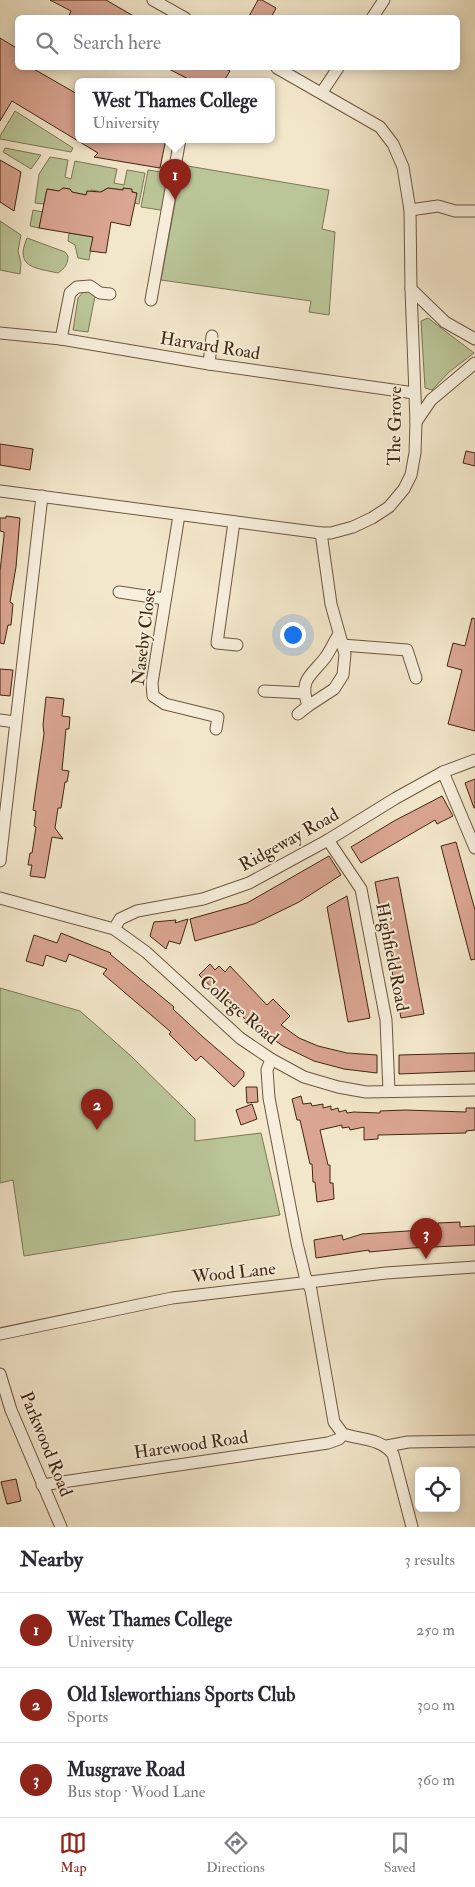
<!DOCTYPE html>
<html lang="en">
<head>
<meta charset="utf-8">
<style>
	body { margin:0; font-family:"IM FELL Double Pica",serif; background:#f7f7f7; color:#2b2b33 }
	.controls { position:absolute; right:15px; bottom:15px; display:grid; overflow:hidden; border-radius:8px; box-shadow:0 2px 12px #0003 }
	.controls button { width:45px; height:45px; display:grid; place-items:center; padding:0; border:0; border-bottom:1px solid #e1e1e2; background:#fff; color:#2b2b33; font:25px sans-serif }
	.you { position:absolute; left:292px; top:634px; width:18px; height:18px; margin:-12px; border:4px solid #fff; border-radius:50%; background:#1a73e8; box-shadow:0 0 0 8px #1a73e833 }
	.badge { display:grid; place-items:center; width:32px; height:32px; border-radius:50%; background:#8f2418; color:#fff; font-size:16px; font-weight:700 }
	.pin { position:absolute; translate:-50% -41px; filter:drop-shadow(0 1px 2px #0008) }
	.pin::after { content:''; position:absolute; top:26px; width:18px; height:15px; background:inherit; clip-path:polygon(0 0,100% 0,50% 100%) }
	.popup { position:absolute; left:75px; top:78px; width:200px; height:65px; box-sizing:border-box; display:grid; place-content:center; border-radius:8px; background:#fff; filter:drop-shadow(0 1px 4px #0005); font-size:16px; white-space:nowrap; color:#7c7c81 }
	.popup b { font-size:19px; color:#2b2b33 }
	.popup::after { content:''; position:absolute; left:50%; top:100%; margin-left:-10px; border:10px solid transparent; border-top-color:#fff }
	.list { margin:0; padding:0; list-style:none }
	h2 { display:flex; justify-content:space-between; align-items:center; height:65px; margin:0; padding:0 20px; font-size:21px }
	h2 small { font-size:16px; font-weight:400; color:#7c7c81 }
	.list li { display:grid; grid-template-columns:32px 1fr auto; gap:15px; align-items:center; box-sizing:border-box; height:75px; padding:0 20px; border-top:1px solid #e1e1e2 }
	.list b { display:block; font-size:19px; white-space:nowrap }
	.list p { margin:0; font-size:16px; white-space:nowrap; color:#7c7c81 }
	.list em { font-size:16px; font-style:normal; color:#7c7c81 }
	.icon { flex:none; width:28px; height:28px; fill:none; stroke:currentColor; stroke-width:2; stroke-linecap:round; stroke-linejoin:round }
	.map { position:relative; flex:none; width:475px; height:1527px; overflow:hidden }
	.search { position:absolute; background:#fff; box-shadow:0 2px 12px #0003; left:15px; right:15px; top:15px; height:55px; display:flex; align-items:center; gap:12px; box-sizing:border-box; padding:0 18px; border-radius:8px; color:#7c7c81; font-size:19px }
	.sheet { height:290px; background:#fff }
	nav { display:flex; justify-content:space-around; align-items:center; box-sizing:border-box; height:70px; border-top:1px solid #e1e1e2; background:#fff; font-size:14px; color:#7c7c81 }
	nav a { display:grid; justify-items:center; gap:2px }
	nav .on { color:#8f2418 }
	.map>svg:first-child { display:block }
</style>
</head>
<body>
<div class="map">
<svg width="475" height="1527" viewBox="0 0 475 1527">
	<rect width="100%" height="100%" fill="#f3e7cb"/>
	<filter id="stains"><feTurbulence type="fractalNoise" baseFrequency=".004" numOctaves="4"/><feColorMatrix values="0 0 0 0 .2 0 0 0 0 .09 0 0 0 0 .02 0 0 0 .5 -.17"/></filter>
	<radialGradient id="worn" r=".72"><stop offset=".6" stop-color="#630" stop-opacity="0"/><stop offset="1" stop-color="#630" stop-opacity=".3"/></radialGradient>
	<!-- green -->
	<g fill="#bac598" stroke="#7d7654">
		<polygon points="15,111 73,148 71,152 0,139 0,136"/>
		<polygon points="5,148 41,155 31,169 3,152"/>
		<polygon points="50,157 68,160 65,177 71,179 75,161 117,169 114,183 124,185 127,170 145,173 139,204 134,203 136,193 124,188 123,190 108,188 98,193 98,191 91,190 91,192 87,191 86,195 72,192 70,189 63,188 59,191 47,189 44,204 35,203 39,174"/>
		<polygon points="182,165 329,190 322,229 335,232 329,315 309,312 311,301 161,280"/>
		<polygon points="148,170 174,174 167,211 141,207"/>
		<polygon points="33,210 43,212 39,228 30,226"/>
		<polygon points="0,221 21,235 18,251 21,263 20,274 0,270"/>
		<polygon points="69,233 93,237 89,260 78,258 75,245 68,241"/>
		<path d="M 27,238 L 65,252 L 68,256 C 68,264 65,268 58,273 C 36,268 14,268 27,238 Z"/>
		<polygon points="84,291 92,292 95,296 88,332 73,330 78,298"/>
		<polygon points="428,318 474,353 449,372 432,390 425,388 421,321"/>
		<polygon points="0,988 80,1011 131,1056 195,1119 195,1141 261,1133 280,1215 24,1256 13,1180 0,1183"/>
	</g>
	<!-- building -->
	<g fill="#daa592" stroke="#402610">
		<polygon points="50,0 106,0 137,18 68,18 71,11"/>
		<polygon points="258,0 262,0 276,8 271,18 248,18"/>
		<polygon points="0,38 18,49 18,68 32,68 79,95 79,139 166,139 160,168 94,157 98,153 12,101 0,121"/>
		<polygon points="167,68 224,68 230,71 224,81 192,81"/>
		<polygon points="0,160 21,172 14,211 0,202"/>
		<polygon points="63,188 70,189 72,192 86,195 87,191 101,192 108,188 123,190 123,188 132,189 132,192 137,193 130,226 111,222 106,253 90,251 93,237 39,228 47,189 59,191"/>
		<polygon points="0,444 33,449 30,470 0,465"/>
		<polygon points="466,451 475,453 475,466 463,463"/>
		<polygon points="6,516 20,518 16,567 10,602 13,604 11,625 8,625 4,644 0,643 0,571 4,536 4,532 0,531 0,518 6,518"/>
		<polygon points="472,618 475,619 475,731 448,724 462,670 447,666 453,643 465,646"/>
		<polygon points="0,669 13,670 10,696 0,695"/>
		<polygon points="46,697 64,699 62,716 70,717 69,729 66,729 62,770 69,771 67,782 65,782 61,808 58,808 55,828 63,839 52,837 45,878 30,876 32,865 28,865 30,853 32,853 36,827 34,826 36,811 33,810 44,734 43,725"/>
		<polygon points="475,779 475,808 474,808 465,783"/>
		<polygon points="442,796 453,816 437,824 435,820 361,863 351,847 394,821"/>
		<polygon points="456,842 475,910 475,959 471,960 441,846"/>
		<polygon points="329,856 341,875 299,902 254,924 195,941 190,919 247,903"/>
		<polygon points="398,877 424,1014 401,1018 375,882"/>
		<polygon points="347,896 370,1018 348,1022 327,907"/>
		<polygon points="188,919 180,944 169,941 166,949 150,936 154,922 176,920 175,923"/>
		<polygon points="61,933 111,953 110,954 174,1007 173,1009 203,1037 244,1072 244,1076 234,1087 201,1056 196,1061 169,1034 171,1032 103,974 107,969 69,954 66,962 46,955 43,966 26,961 34,935 57,943"/>
		<polygon points="210,964 215,970 219,966 225,972 230,966 267,1005 273,999 290,1016 281,1025 299,1038 318,1046 347,1053 377,1055 377,1073 344,1069 314,1061 283,1046 270,1037 251,1019 248,1022 199,975"/>
		<polygon points="475,1053 475,1071 399,1074 399,1055"/>
		<polygon points="246,1087 257,1087 258,1102 247,1103"/>
		<polygon points="301,1096 303,1104 311,1103 312,1106 323,1104 323,1108 331,1106 331,1110 338,1108 339,1112 346,1110 347,1113 354,1112 380,1113 380,1111 405,1110 466,1112 466,1108 475,1108 475,1130 466,1131 466,1133 378,1135 378,1139 364,1140 364,1127 350,1130 349,1127 342,1128 342,1125 320,1130 328,1165 330,1165 330,1183 333,1183 334,1199 317,1202 315,1182 313,1182 312,1164 310,1164 300,1120 297,1120 292,1099"/>
		<polygon points="252,1104 257,1119 241,1125 236,1110"/>
		<polygon points="460,1222 460,1227 475,1226 475,1245 412,1248 369,1252 369,1250 316,1258 314,1240 342,1235 343,1240 362,1234 438,1229 438,1223"/>
		<polygon points="16,1479 21,1501 7,1504 1,1482"/>
	</g>
	<g fill="none" stroke-linecap="round" stroke-linejoin="round">
		<!-- minor casing -->
		<g stroke="#6d563f" stroke-width="13">
			<g id="minor">
				<polyline points="153,0 185,18"/>
				<polyline points="372,18 384,0"/>
				<polyline points="322,92 338,68"/>
				<polyline points="410,210 438,206 455,211 475,211"/>
				<polyline points="411,289 445,322 475,339"/>
				<polyline points="151,300 180,139"/>
				<polyline points="0,333 61,339 209,364 414,393"/>
				<polyline points="61,339 70,293 77,287 90,286 100,293 110,294"/>
				<polyline points="209,364 212,336"/>
				<polyline points="416,422 431,400 475,363"/>
				<polyline points="0,491 321,533 331,533 353,527 372,518 389,507 404,489 411,475 415,453 416,422 411,289 410,210 403,167 393,144 380,127 277,68"/>
				<polyline points="179,515 152,683 153,696 165,704 218,717 216,729"/>
				<polyline points="234,522 217,643 237,645"/>
				<path d="M 321,533 L 331,604 L 345,654 L 343,675 L 334,689 L 308,706 C 299,679 310,677 325,658 C 330,651 334,642 339,634"/>
				<polyline points="119,592 165,599"/>
				<polyline points="342,645 407,650 416,678"/>
				<polyline points="264,691 304,693"/>
				<polyline points="298,714 308,706"/>
				<polyline points="0,720 15,722"/>
				<polyline points="443,772 475,848"/>
				<polyline points="328,840 361,889 386,1020 389,1091"/>
				<polyline points="0,861 42,496"/>
				<polyline points="0,898 114,929 146,952 240,1038 271,1059 304,1077 338,1087 366,1092 475,1090"/>
				<polyline points="114,929 120,919 137,911 203,899 249,883 328,840 396,798 443,772 475,760"/>
				<path d="M 271,1059 L 267,1070 L 269,1098 L 297,1243 L 305,1276 L 311,1290 L 334,1422 L 343,1434 C 361,1440 380,1438 393,1454 L 412,1527"/>
				<polyline points="0,1334 172,1298 386,1273 475,1267"/>
				<polyline points="0,1374 11,1410 61,1527"/>
				<polyline points="387,1446 408,1442 475,1441"/>
				<polyline points="42,1485 328,1443 339,1439 343,1434"/>
			</g>
		</g>
		<!-- minor -->
		<use href="#minor" stroke="#f7efdd" stroke-width="11"/>
	</g>
	<g text-anchor="middle" dominant-baseline="central" stroke-width="4" stroke-linejoin="round" paint-order="stroke">
		<!-- street labels -->
		<g font-size="18" fill="#402610" stroke="#f7efdd">
			<text transform="translate(210 346) rotate(9)">Harvard Road</text>
			<text transform="translate(395 426) rotate(-89)">The Grove</text>
			<text transform="translate(144 637) rotate(-83)">Naseby Close</text>
			<text transform="translate(289 840) rotate(-29)">Ridgeway Road</text>
			<text transform="translate(392 957) rotate(79)">Highfield Road</text>
			<text transform="translate(239 1010) rotate(40)">College Road</text>
			<text transform="translate(234 1273) rotate(-6)">Wood Lane</text>
			<text transform="translate(46 1444) rotate(68)">Parkwood Road</text>
			<text transform="translate(191 1445) rotate(-8)">Harewood Road</text>
		</g>
	</g>
	<rect width="100%" height="100%" filter="url(#stains)"/>
	<rect width="100%" height="100%" fill="url(#worn)"/>
</svg>
<div class="controls">
<button><svg class="icon" aria-label="locate" viewBox="0 0 24 24"><circle cx="12" cy="12" r="6"/><path d="M12 2v4M12 18v4M2 12h4M18 12h4"/></svg></button>
</div>
<div class="you"></div>
<div class="pin badge" style="left:175px;top:200px">1</div>
<div class="popup"><b>West Thames College</b>University</div>
<div class="pin badge" style="left:97px;top:1130px">2</div>
<div class="pin badge" style="left:426px;top:1259px">3</div>
<div class="search"><svg class="icon" aria-label="search" viewBox="0 0 24 24"><circle cx="10" cy="10" r="6"/><path d="M15 15l6 6"/></svg>Search here</div>
</div>
<section class="sheet">
<h2>Nearby<small>3 results</small></h2>
<ul class="list">
<li><span class="badge">1</span><div><b>West Thames College</b><p>University</p></div><em>250 m</em></li>
<li><span class="badge">2</span><div><b>Old Isleworthians Sports Club</b><p>Sports</p></div><em>300 m</em></li>
<li><span class="badge">3</span><div><b>Musgrave Road</b><p>Bus stop · Wood Lane</p></div><em>360 m</em></li>
</ul>
</section>
<nav>
<a class="on"><svg class="icon" aria-label="map" viewBox="0 0 24 24"><path d="M3 6l6-2 6 2 6-2v14l-6 2-6-2-6 2zM9 4v14M15 6v14"/></svg>Map</a>
<a><svg class="icon" aria-label="directions" viewBox="0 0 24 24"><path d="M12 3l9 9-9 9-9-9zM9 14v-3h6M13 9l2 2-2 2"/></svg>Directions</a>
<a><svg class="icon" aria-label="saved" viewBox="0 0 24 24"><path d="M7 4h10v16l-5-4-5 4z"/></svg>Saved</a>
</nav>
</body>
</html>
